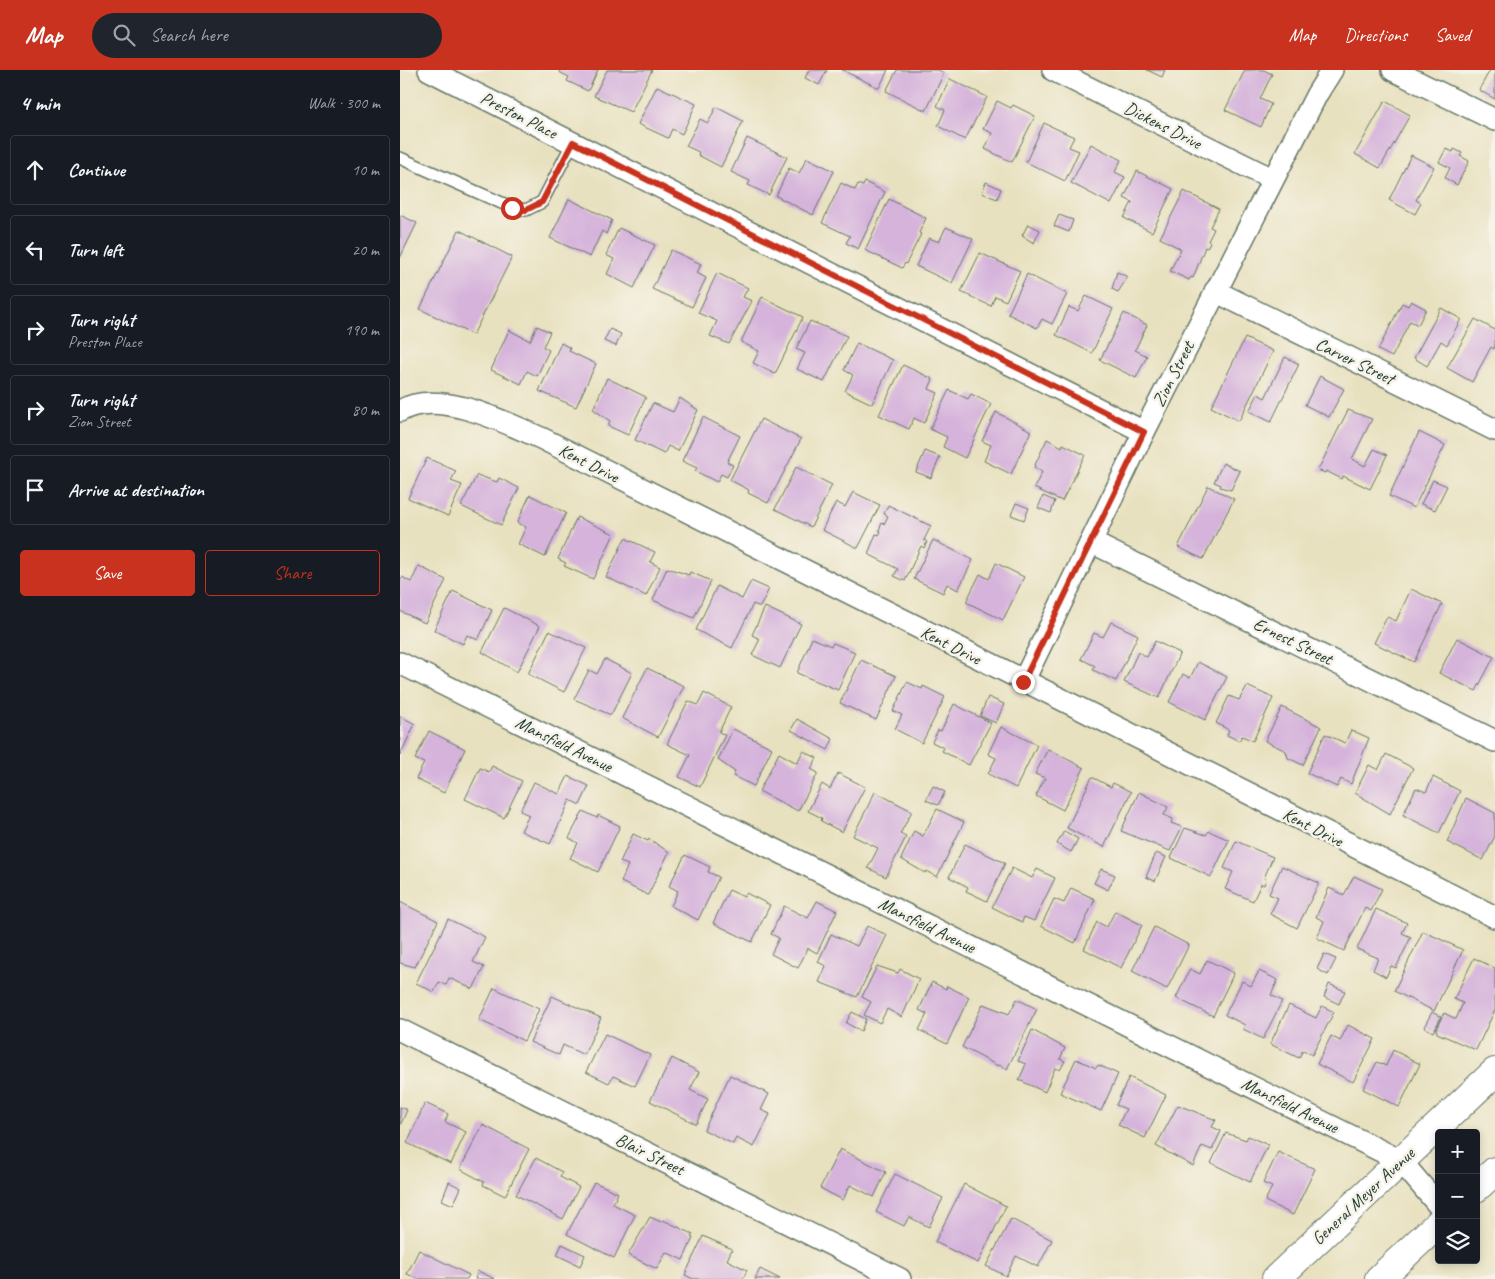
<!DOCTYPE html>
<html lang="en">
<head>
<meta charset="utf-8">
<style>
	body { margin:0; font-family:Caveat,sans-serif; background:#20242c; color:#f1f3f6 }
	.controls { position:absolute; right:15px; bottom:15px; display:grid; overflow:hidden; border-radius:5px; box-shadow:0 2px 8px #0003 }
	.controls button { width:45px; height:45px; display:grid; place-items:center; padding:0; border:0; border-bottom:1px solid #363941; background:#171b24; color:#f1f3f6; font:25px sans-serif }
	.stop { position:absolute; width:15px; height:15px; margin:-11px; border:4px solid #c8321e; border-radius:50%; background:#fff }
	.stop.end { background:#c8321e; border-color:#fff; box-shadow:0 1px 5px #0008 }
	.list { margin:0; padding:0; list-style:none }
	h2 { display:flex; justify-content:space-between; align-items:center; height:65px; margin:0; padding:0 20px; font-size:21px }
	h2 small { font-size:16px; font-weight:400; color:#9ea1a6 }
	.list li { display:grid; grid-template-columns:32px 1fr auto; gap:15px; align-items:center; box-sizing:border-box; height:70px; margin:0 10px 10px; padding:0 10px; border:1px solid #363941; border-radius:5px }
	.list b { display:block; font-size:19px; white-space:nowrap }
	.list p { margin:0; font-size:16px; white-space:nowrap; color:#9ea1a6 }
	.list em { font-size:16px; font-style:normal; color:#9ea1a6 }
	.actions { display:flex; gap:10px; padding:15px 20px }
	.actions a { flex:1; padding:11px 0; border:1px solid #c8321e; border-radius:5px; text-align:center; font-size:18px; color:#c8321e }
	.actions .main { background:#c8321e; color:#fff }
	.icon { flex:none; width:28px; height:28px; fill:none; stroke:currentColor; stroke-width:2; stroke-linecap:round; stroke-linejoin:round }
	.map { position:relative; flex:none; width:1095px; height:1209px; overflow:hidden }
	header { display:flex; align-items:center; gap:30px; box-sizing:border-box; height:70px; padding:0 25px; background:#c8321e; color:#fff }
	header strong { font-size:24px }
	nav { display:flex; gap:28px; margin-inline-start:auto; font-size:18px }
	.search { width:350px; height:45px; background:#20242c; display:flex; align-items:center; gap:12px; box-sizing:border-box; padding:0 18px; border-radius:28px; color:#9ea1a6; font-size:19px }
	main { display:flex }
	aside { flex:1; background:#171b24 }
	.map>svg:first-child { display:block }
</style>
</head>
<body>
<header>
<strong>Map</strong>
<div class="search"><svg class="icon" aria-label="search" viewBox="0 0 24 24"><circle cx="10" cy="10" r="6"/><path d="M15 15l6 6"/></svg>Search here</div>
<nav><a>Map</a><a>Directions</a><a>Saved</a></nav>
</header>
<main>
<aside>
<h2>4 min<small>Walk · 300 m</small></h2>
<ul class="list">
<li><svg class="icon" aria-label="ahead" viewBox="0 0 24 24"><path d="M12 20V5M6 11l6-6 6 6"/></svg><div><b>Continue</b></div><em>10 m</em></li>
<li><svg class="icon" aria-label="left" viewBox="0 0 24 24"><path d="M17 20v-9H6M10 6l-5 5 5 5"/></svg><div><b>Turn left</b></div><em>20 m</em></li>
<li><svg class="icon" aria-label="right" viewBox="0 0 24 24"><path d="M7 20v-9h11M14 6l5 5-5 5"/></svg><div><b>Turn right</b><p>Preston Place</p></div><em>190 m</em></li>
<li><svg class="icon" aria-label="right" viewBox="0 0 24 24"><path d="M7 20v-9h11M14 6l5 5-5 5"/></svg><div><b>Turn right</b><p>Zion Street</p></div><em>80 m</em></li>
<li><svg class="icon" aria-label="arrive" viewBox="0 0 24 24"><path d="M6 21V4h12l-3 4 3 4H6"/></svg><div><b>Arrive at destination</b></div></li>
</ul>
<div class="actions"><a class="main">Save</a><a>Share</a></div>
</aside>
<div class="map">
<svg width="1095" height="1209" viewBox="0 0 1095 1209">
	<rect width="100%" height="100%" fill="#f7f3e8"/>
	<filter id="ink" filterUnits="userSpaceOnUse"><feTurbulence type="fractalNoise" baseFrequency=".02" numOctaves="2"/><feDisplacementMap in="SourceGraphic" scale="10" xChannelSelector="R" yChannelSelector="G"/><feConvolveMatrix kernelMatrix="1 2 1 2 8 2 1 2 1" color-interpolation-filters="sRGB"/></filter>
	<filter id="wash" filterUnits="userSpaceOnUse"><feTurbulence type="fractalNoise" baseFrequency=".0096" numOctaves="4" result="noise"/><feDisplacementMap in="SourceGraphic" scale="20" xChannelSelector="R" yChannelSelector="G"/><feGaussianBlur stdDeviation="1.12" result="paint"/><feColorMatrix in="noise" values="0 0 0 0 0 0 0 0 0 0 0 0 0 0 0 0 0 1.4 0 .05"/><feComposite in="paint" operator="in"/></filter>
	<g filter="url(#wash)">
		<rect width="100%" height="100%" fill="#e8e1c0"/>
		<g id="blocks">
			<!-- building -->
			<g fill="#d5b3db">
				<polygon points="160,0 198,0 188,21 167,11 169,7 159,2"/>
				<polygon points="207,0 252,0 231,42 194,26"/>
				<polygon points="409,0 427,0 419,15 405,8"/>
				<polygon points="442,0 488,0 479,18"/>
				<polygon points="497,0 538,0 544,3 526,41 486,21"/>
				<polygon points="747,0 765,0 762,7"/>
				<polygon points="845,0 864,0 872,4 860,29 871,34 861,57 825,40"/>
				<polygon points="1090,0 1095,0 1095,29 1079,20"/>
				<polygon points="550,9 587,27 565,70 538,56 545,40 537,36"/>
				<polygon points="257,16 296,34 282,64 272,59 268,68 238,54"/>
				<polygon points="597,31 611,38 613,35 635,46 612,92 585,79 592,63 583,59"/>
				<polygon points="985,31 1010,45 980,98 955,84"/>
				<polygon points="316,37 343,51 321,97 298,85 299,82 286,76 300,49 308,53"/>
				<polygon points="644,53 674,67 669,77 679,81 665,111 626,92"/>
				<polygon points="347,68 387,87 369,125 348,115 350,111 331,102"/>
				<polygon points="691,74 721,90 715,102 725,107 711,134 671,113"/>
				<polygon points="1046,79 1053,82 1054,79 1062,83 1060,86 1069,91 1057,115 1045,108 1050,98 1039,92"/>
				<polygon points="1011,85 1034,97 1016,130 1021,133 1015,144 989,130"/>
				<polygon points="407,88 434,101 413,145 376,126 389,98 399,103"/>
				<polygon points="737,101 773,119 752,162 724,148 732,132 724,128"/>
				<polygon points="465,112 485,122 458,179 446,173 450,166 422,153 441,113 455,120 458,114 463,116"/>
				<polygon points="586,112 601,119 597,129 582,123"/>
				<polygon points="784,121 819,139 810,157 814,159 808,171 810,172 807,178 805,177 793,208 791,207 789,210 770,201 781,179 760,168"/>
				<polygon points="169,129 212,150 206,164 202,161 190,187 150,168"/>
				<polygon points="489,129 526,148 519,163 521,164 506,194 505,193 502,198 465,180"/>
				<polygon points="0,145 17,153 0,188"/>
				<polygon points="659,145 673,150 669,162 654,156"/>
				<polygon points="628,154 640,160 634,173 622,166"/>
				<polygon points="546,157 573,169 552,213 516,196 529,168 539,172"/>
				<polygon points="219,158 255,175 234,218 207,204 214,189 206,185"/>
				<polygon points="59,160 112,187 73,265 20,239"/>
				<polygon points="271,180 301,194 297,203 306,208 292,237 252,219"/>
				<polygon points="580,183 620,201 606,231 595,226 591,236 561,222"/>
				<polygon points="717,202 728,207 718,222 712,219"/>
				<polygon points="317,203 348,218 343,227 352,231 329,274 310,266 317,251 298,243"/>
				<polygon points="627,204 667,224 652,254 642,249 637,258 608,244"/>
				<polygon points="686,226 713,239 692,283 656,265 669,237 678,241"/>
				<polygon points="362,227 403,247 375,304 353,293 359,281 341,272"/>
				<polygon points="1011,231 1026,239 1018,255 1010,251 992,287 978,280 1002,233 1008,236"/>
				<polygon points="1041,238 1061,249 1047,275 1041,271 1027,296 1014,288"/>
				<polygon points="724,243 747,255 735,280 747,286 736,308 700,290"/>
				<polygon points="1075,249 1095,260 1095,276 1094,279 1091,277 1072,312 1047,298"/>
				<polygon points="410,251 447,266 424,312 397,299 405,283 396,279"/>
				<polygon points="137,256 150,262 143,277 149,280 137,306 127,301 121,314 91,300 109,260 130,271"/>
				<polygon points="210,259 221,264 216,276 204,271"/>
				<polygon points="845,268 873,281 839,351 811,337"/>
				<polygon points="161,273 170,278 169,281 196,294 176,337 139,321"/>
				<polygon points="457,273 493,290 472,334 445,321 453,305 444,300"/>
				<polygon points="885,287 899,294 871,352 849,341 858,324 865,328"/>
				<polygon points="503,295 533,309 529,319 538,323 524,353 514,348 509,359 479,345"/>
				<polygon points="920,306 944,319 929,347 905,335"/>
				<polygon points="207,308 246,327 228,365 208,356 210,351 193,339"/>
				<polygon points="549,320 568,329 571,324 591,334 565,388 543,377 547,367 530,359"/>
				<polygon points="280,328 298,340 278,381 268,376 264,384 235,370 253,333 273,342"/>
				<polygon points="948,340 972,349 952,389 965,396 974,379 987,385 970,419 943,406 942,409 926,401 925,403 918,400"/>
				<polygon points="596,342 631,361 611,404 584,391 591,375 582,371"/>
				<polygon points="303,347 340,366 327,392 333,395 327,407 321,404 317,412 295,401 297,398 282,391"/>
				<polygon points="361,349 401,369 368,433 348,423 349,420 330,410"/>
				<polygon points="1019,362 1045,375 1014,438 989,426"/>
				<polygon points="647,369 662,377 663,374 685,385 662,431 634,418 642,402 634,397"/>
				<polygon points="525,381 540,387 531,408 516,402"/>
				<polygon points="27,388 56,401 51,411 62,415 48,446 8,428"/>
				<polygon points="823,393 840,401 831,420 820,417 821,415 814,412"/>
				<polygon points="396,397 432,415 411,457 375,439"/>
				<polygon points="77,405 97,412 99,408 119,418 101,455 61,436"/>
				<polygon points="1033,410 1047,416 1035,440 1021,434"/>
				<polygon points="808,416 834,429 803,489 778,477"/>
				<polygon points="453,422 480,435 458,478 422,460 436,432 445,437"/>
				<polygon points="130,425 166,443 145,487 118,474 126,457 117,453"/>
				<polygon points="643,426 655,431 651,443 638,438"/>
				<polygon points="616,433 629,438 624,450 611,445"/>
				<polygon points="488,435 531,456 524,470 527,472 524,478 521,476 505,511 494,506 498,499 468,484 476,464 479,465 481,461 479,460 482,453 484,454 488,446 484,444"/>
				<polygon points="177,447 214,464 193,509 164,496 166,493 158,489"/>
				<polygon points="225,468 255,482 250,492 260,497 246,526 206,507"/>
				<polygon points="533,470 573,490 558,520 547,514 543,523 514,509"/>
				<polygon points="596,493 624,507 603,550 566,532 580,504 589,509"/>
				<polygon points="19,496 46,510 25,553 0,541 0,512 2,507 11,512"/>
				<polygon points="267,498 289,505 290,502 311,511 294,548 253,530"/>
				<polygon points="351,511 369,519 360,537 353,534 332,578 296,560 317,516 342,529"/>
				<polygon points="1011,519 1042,534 1014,592 974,573 987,547 996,551"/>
				<polygon points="53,521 92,540 78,570 67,565 63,574 34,560"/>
				<polygon points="365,537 401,554 380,598 352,585 360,569 352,565"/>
				<polygon points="104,538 140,556 117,602 82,582"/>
				<polygon points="711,552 738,565 716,611 693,600 695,596 681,589 694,563 703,567"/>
				<polygon points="149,561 186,578 164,622 128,604"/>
				<polygon points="412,568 431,576 433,573 455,582 438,620 397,603"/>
				<polygon points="1057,568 1094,587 1076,621 1039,603"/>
				<polygon points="755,571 780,583 759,628 724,612 738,582 747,587"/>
				<polygon points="205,589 232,603 211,645 174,629 189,600 197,604"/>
				<polygon points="461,590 496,606 476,650 440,633"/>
				<polygon points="798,592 827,607 805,650 769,632 783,604 790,608"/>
				<polygon points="247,598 284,616 258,667 222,648"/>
				<polygon points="507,612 522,619 523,616 545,627 522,673 495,659 502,645 493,641"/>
				<polygon points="847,616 873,628 853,671 842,666 839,671 827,665 829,660 816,653 829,626 839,630"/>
				<polygon points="304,623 331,637 319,662 325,665 300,717 279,707 290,685 267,674 288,631 298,635"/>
				<polygon points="588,627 604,634 596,653 580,646"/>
				<polygon points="554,634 591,653 569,695 542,681 544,678 532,672 538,660 541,661"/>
				<polygon points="882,637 921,657 903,695 888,688 886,681 865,671"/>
				<polygon points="0,646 15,654 0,685"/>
				<polygon points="397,649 433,669 428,680 391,660"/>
				<polygon points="601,657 637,675 616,718 588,704 596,688 588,684"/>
				<polygon points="333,659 372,678 354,716 333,706 335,702 318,690"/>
				<polygon points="951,660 969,668 951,714 941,709 937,717 907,703 925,664 945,673"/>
				<polygon points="29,661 65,679 44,723 16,709 24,693 15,689"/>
				<polygon points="648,679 684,698 663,740 636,726 645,708 635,704"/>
				<polygon points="403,681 417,688 411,699 418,703 398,741 359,721 379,683 397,693"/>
				<polygon points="986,684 1013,698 990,744 955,723 969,695 978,700"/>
				<polygon points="92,696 122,711 104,748 65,729 80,698 89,702"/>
				<polygon points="438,703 465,717 442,762 421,751 422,748 408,741 422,714 430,719"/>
				<polygon points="168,706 189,716 180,735 170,730 150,774 121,761 129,745 120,741 134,712 159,724"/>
				<polygon points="692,707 711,717 713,713 731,722 704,777 667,758"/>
				<polygon points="1033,707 1060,721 1039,763 1003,745 1016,718 1026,722"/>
				<polygon points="533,716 545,722 538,735 526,730"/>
				<polygon points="475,722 512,741 500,764 506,767 486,807 468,798 478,778 453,766"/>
				<polygon points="739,722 768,737 764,745 773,749 771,753 782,757 770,781 721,761"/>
				<polygon points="1066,728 1095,743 1095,766 1083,790 1047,772"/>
				<polygon points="537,739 564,752 537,807 526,801 525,803 501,789 514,761 523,766"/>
				<polygon points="183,741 197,748 198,745 220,756 198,802 170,788 178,773 169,768"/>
				<polygon points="785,758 806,765 809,761 829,770 811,807 771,788"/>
				<polygon points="664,761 678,769 671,782 657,774"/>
				<polygon points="233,764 248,771 249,769 269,782 248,825 221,812 228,795 220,792"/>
				<polygon points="836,771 873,787 864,808 866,809 864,815 861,814 853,831 825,819 833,802 824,798"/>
				<polygon points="565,774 605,793 587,831 566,821 568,817 549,807"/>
				<polygon points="756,783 766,787 755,811 746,807"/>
				<polygon points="285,785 310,797 308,802 319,807 298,850 271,836 278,821 269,816"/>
				<polygon points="882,796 919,813 897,858 870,844 878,828 869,824"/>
				<polygon points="612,798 632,808 637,799 655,808 634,851 624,847 622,852 592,837"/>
				<polygon points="701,799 715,805 708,820 694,813"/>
				<polygon points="954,806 982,819 971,841 965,838 944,881 917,868 924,851 916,847 929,818 944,825"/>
				<polygon points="671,818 695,829 675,873 641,856 654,829 664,833"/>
				<polygon points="329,820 344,827 346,823 370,835 352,872 313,853"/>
				<polygon points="417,831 437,841 417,883 408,878 398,898 371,884 379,868 371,864 384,836 408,848"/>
				<polygon points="0,832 38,851 15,897 0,893"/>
				<polygon points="976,839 1007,853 1002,863 1011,867 996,898 991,896 986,907 973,900 978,888 957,879"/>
				<polygon points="715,841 742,855 721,898 684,879 697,852 707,857"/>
				<polygon points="48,849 85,867 73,892 84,897 73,919 49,908 46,915 39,912 34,922 16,913"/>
				<polygon points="467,856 487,865 457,927 419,912 426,896 418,892 431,864 457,876"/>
				<polygon points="754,857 789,875 767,919 732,901"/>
				<polygon points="1023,861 1063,880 1034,941 994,921"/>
				<polygon points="924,884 936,889 928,905 917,899"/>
				<polygon points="1074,888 1095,898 1095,940 1076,980 1037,963 1036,959 1044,943 1056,949 1063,933 1054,929"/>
				<polygon points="807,890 834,903 813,946 776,928 790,899 800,904"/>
				<polygon points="477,896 498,903 500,899 519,909 502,947 487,939 480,953 464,945 471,932 462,927"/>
				<polygon points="859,901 878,910 871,925 882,931 863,969 843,959 845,955 825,945 842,911 851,916"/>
				<polygon points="532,912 546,919 547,916 569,927 547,974 519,960 527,944 519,940"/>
				<polygon points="929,914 945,921 939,934 924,927"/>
				<polygon points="94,918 139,939 124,971 79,950"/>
				<polygon points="152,926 201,948 184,985 163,975 159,985 130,972"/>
				<polygon points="617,929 637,939 607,999 599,995 598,996 562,977 583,934 609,944"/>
				<polygon points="889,935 916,948 922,936 934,942 912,985 903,980 899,988 870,974"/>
				<polygon points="452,942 466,949 461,961 446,953"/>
				<polygon points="1032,942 1041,947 1033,962 1024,957"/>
				<polygon points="948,955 975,969 953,1012 917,994 931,966 940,971"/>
				<polygon points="632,960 665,978 660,989 665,991 660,1000 655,998 645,1022 619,1010 626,994 618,991"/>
				<polygon points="205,964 250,985 235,1016 213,1006 209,1013 186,1002"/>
				<polygon points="993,980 1020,994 999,1037 963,1019 977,992 986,996"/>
				<polygon points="272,988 299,1002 290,1020 308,1029 296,1054 250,1031"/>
				<polygon points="676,989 696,998 698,995 718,1004 701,1041 660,1023"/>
				<polygon points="330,1005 369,1024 361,1040 370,1044 354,1077 336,1068 333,1074 304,1060"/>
				<polygon points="729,1007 766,1025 745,1068 718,1055 726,1039 716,1035"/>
				<polygon points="25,1033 48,1044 45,1052 66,1062 51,1094 7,1073"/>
				<polygon points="778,1035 816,1050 812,1057 821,1061 812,1080 802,1076 793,1096 756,1076"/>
				<polygon points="0,1037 7,1040 0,1056"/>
				<polygon points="83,1055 129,1079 105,1126 83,1115 84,1112 60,1099"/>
				<polygon points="826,1063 846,1070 848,1066 868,1075 850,1112 811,1093"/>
				<polygon points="440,1079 486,1102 474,1127 450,1115 443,1130 420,1118"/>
				<polygon points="878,1082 915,1099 893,1145 865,1131 872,1117 863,1113"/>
				<polygon points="136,1088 162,1102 160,1107 179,1117 163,1149 116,1125"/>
				<polygon points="495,1104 543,1128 529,1157 509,1147 504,1156 476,1142"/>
				<polygon points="49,1112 61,1118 53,1135 42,1130"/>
				<polygon points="194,1112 218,1123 213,1134 235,1145 214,1188 167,1164"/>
				<polygon points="564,1114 606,1136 578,1193 535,1172"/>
				<polygon points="250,1147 261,1152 263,1150 293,1164 291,1167 293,1168 283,1190 266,1182 257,1199 228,1185"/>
				<polygon points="611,1149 652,1170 638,1197 616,1186 606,1206 586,1196"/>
				<polygon points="303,1166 332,1179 327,1190 347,1200 343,1209 293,1209 285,1205"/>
				<polygon points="162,1174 185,1185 180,1196 157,1185"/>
				<polygon points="19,1180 69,1205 67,1209 18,1209 7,1204"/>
				<polygon points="360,1199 380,1209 355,1209"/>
				<polygon points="78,1201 95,1209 75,1209"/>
			</g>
		</g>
	</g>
	<g filter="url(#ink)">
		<use href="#blocks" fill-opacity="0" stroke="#657665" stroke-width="1"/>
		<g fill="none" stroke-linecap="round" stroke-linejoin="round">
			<!-- lane casing -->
			<g stroke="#657665" stroke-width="14">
				<polyline id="lane" points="0,88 113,138 126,140 142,132 173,72"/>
			</g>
			<!-- street casing -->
			<g stroke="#657665" stroke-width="24">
				<g id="street">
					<polyline points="29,0 744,362"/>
					<polyline points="653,0 872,109"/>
					<polyline points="993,0 1095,50"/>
					<polyline points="815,221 1095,360"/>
					<path d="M 0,341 C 38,318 104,352 141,368 L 1095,847"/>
					<polyline points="691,472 1095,671"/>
					<polyline points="0,593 1001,1091 1039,1136"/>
					<polyline points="623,612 744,362 917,24 932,0"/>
					<polyline points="0,960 500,1209"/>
				</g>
			</g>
			<!-- secondary casing -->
			<g stroke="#657665" stroke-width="30">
				<g id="secondary">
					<polyline points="1076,1118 1095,1101"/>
					<polyline points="876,1209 1095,1002"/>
					<polyline points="979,1209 1039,1153"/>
				</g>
			</g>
			<!-- lane -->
			<use href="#lane" stroke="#fff" stroke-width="11"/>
			<!-- street -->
			<use href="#street" stroke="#fff" stroke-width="21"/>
			<!-- secondary -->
			<use href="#secondary" stroke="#fff" stroke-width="28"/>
		</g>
	</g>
	<g fill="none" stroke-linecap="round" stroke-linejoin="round" filter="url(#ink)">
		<!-- route -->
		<polyline stroke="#c8321e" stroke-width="6" points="112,138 126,140 142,132 173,72 744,362 623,612"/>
	</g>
	<g text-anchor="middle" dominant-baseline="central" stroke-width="5" stroke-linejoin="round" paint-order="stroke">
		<!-- street labels -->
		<g font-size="18" fill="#1f3d34" stroke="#f7f3e8">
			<text transform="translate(119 45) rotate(27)">Preston Place</text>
			<text transform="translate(763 55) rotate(27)">Dickens Drive</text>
			<text transform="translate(955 291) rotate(26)">Carver Street</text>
			<text transform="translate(773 304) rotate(-63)">Zion Street</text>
			<text transform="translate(189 393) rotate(27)">Kent Drive</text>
			<text transform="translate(893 571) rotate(26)">Ernest Street</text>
			<text transform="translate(551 575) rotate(27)">Kent Drive</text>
			<text transform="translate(164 674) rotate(26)">Mansfield Avenue</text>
			<text transform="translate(913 757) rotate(27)">Kent Drive</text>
			<text transform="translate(527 855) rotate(26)">Mansfield Avenue</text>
			<text transform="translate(890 1035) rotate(26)">Mansfield Avenue</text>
			<text transform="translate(250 1084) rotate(26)">Blair Street</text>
			<text transform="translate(963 1126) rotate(-43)">General Meyer Avenue</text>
		</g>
	</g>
</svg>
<div class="controls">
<button>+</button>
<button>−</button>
<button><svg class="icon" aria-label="layers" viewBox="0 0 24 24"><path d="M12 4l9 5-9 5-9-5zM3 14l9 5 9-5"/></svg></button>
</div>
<div class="stop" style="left:112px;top:138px"></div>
<div class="stop end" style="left:623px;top:612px"></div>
</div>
</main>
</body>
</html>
